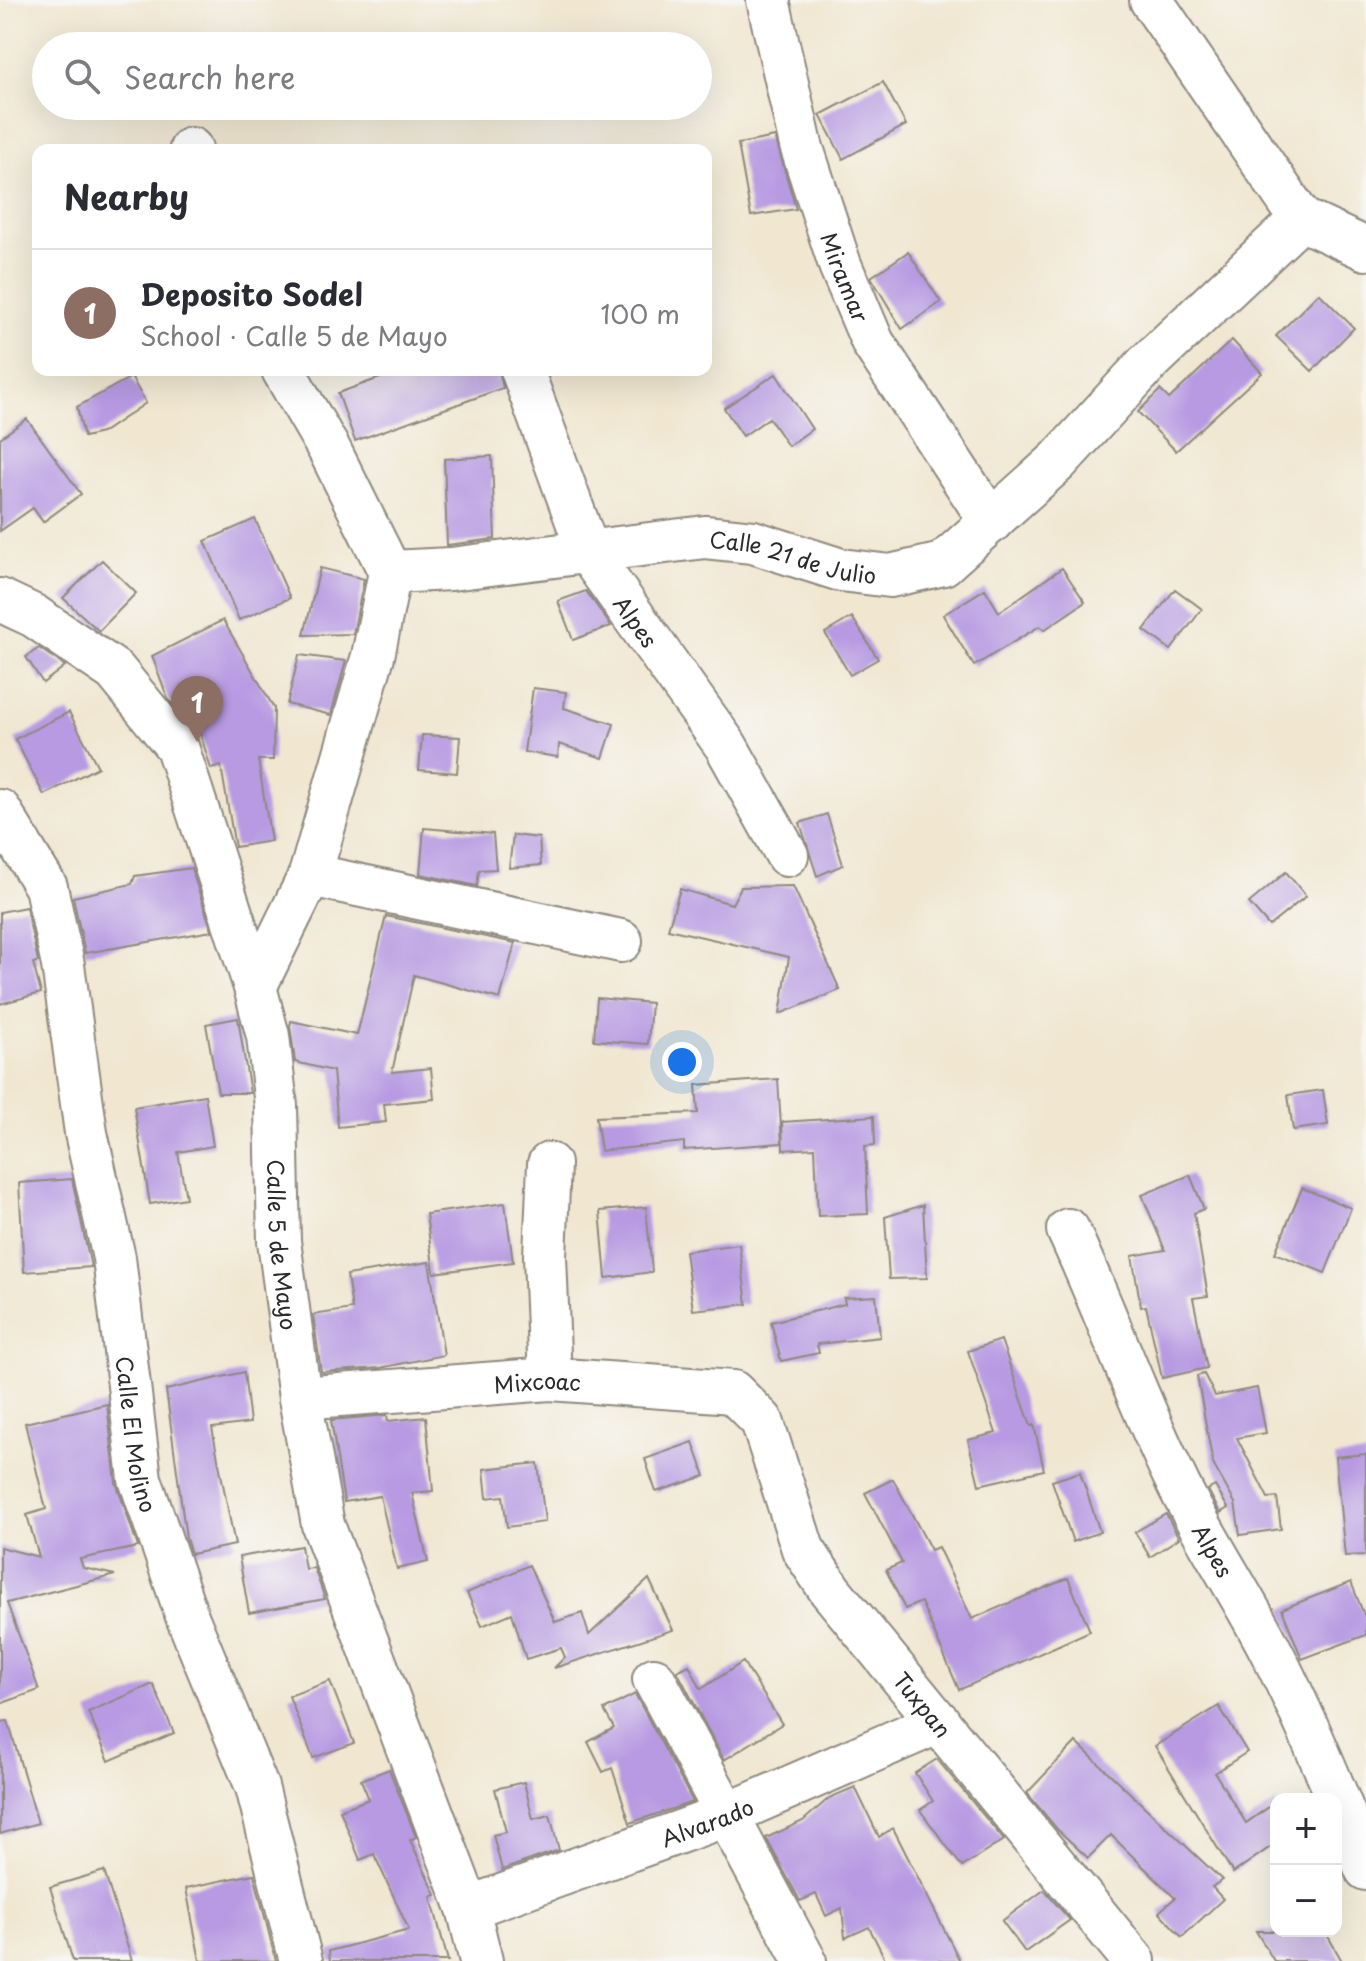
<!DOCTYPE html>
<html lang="en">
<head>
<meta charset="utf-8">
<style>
	body { margin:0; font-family:"Playpen Sans",sans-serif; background:#f2f2f3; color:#2b2b33 }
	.controls { position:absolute; right:24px; bottom:24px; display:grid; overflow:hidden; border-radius:16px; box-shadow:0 8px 32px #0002 }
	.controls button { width:72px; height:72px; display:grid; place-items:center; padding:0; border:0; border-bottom:2px solid #e1e1e2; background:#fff; color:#2b2b33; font:40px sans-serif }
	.you { position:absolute; left:682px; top:1062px; width:28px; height:28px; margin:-20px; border:6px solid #fff; border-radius:50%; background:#1a73e8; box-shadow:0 0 0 12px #1a73e833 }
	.badge { display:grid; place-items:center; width:52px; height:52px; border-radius:50%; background:#d1495b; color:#fff; font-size:26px; font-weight:700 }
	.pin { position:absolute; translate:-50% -66px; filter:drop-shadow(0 2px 4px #0008) }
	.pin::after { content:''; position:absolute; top:42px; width:28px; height:24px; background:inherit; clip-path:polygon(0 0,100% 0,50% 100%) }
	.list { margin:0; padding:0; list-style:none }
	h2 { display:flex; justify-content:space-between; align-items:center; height:104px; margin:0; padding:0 32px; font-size:34px }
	h2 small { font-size:26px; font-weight:400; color:#7c7c81 }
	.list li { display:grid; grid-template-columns:52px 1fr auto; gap:24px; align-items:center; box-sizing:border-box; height:128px; padding:0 32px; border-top:2px solid #e1e1e2 }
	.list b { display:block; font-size:30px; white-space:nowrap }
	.list p { margin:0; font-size:26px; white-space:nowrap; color:#7c7c81 }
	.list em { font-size:26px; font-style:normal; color:#7c7c81 }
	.icon { flex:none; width:44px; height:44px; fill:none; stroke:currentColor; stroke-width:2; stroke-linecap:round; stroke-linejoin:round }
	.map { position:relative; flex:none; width:1366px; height:1961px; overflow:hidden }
	.search { position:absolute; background:#fff; box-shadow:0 8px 32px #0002; left:32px; top:32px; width:680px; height:88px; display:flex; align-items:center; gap:20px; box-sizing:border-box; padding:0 28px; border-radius:44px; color:#7c7c81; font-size:30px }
	.panel { position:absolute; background:#fff; box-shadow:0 8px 32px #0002; left:32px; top:144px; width:680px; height:232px; border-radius:16px }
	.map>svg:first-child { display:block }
</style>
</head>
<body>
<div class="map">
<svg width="1366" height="1961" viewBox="0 0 1366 1961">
	<rect width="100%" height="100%" fill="#f6f6f2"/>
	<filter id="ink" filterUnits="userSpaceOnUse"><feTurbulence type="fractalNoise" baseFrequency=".0125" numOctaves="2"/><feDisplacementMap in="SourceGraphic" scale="16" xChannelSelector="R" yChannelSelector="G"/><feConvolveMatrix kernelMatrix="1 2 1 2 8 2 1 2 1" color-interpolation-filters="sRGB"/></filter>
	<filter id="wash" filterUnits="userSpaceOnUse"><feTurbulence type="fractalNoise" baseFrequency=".006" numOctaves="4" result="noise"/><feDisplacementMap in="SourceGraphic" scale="32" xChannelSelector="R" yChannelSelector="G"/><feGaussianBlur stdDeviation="1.8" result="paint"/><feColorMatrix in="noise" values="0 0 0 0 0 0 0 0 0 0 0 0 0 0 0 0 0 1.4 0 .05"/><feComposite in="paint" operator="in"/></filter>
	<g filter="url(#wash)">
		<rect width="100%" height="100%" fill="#f1e7d1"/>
		<g id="blocks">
			<!-- building -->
			<g fill="#b79ae2">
				<polygon points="883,82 906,125 843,159 820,115"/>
				<polygon points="775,137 796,209 751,216 738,144"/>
				<polygon points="908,252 941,302 902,329 871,277"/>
				<polygon points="1319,293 1354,328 1312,371 1276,336"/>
				<polygon points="1232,340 1262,373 1176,451 1138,412 1160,390 1169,399"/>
				<polygon points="402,370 499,370 503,388 355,441 338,393"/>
				<polygon points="776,374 812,429 788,446 769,418 743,436 724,408"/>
				<polygon points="131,377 146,403 102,433 84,437 77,407"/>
				<polygon points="27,419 81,494 43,522 33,508 0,531 0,438"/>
				<polygon points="492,456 495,539 447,545 444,459"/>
				<polygon points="255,519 290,598 239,620 205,541"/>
				<polygon points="102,560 136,593 99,631 63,598"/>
				<polygon points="320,568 364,579 353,634 304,635"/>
				<polygon points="1062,568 1085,602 1044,630 1040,626 974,666 943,615 985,589 999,612"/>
				<polygon points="1175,589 1202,609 1171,650 1144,630"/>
				<polygon points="586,591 611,626 573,640 558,601"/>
				<polygon points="852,617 878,659 850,675 825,633"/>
				<polygon points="223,620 274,708 273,760 258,760 271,841 235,847 221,766 211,769 193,710 182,715 168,699 152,656"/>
				<polygon points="39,648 65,666 43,683 26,657"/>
				<polygon points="299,655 346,661 331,715 287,704"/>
				<polygon points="533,688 566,692 564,708 614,724 603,758 559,744 558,757 524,752"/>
				<polygon points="69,712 98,767 44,795 15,739"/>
				<polygon points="422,735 460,737 457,773 419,770"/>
				<polygon points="827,814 843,865 817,876 800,823"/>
				<polygon points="424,828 493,834 496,869 479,870 477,886 420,874"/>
				<polygon points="513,835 539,838 541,865 509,868"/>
				<polygon points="191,868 212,931 85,953 73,897 132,884 135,876"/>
				<polygon points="1286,872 1306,896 1269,926 1249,903"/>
				<polygon points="793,886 840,990 780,1014 789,957 668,929 680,889 732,904 741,887"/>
				<polygon points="26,907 38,962 33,963 41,993 0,1004 0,912"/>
				<polygon points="386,916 515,943 500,999 414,975 392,1072 431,1068 434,1099 384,1104 386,1122 338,1127 333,1071 295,1062 290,1026 291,1021 357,1035"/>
				<polygon points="597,998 651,1003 648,1044 594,1040"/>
				<polygon points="238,1018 250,1093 218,1093 206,1024"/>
				<polygon points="778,1079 782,1143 684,1150 684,1142 601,1151 596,1117 698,1113 696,1085"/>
				<polygon points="1323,1090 1328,1125 1293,1130 1288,1095"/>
				<polygon points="205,1095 213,1146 178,1152 186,1198 150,1204 134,1107"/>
				<polygon points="874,1116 875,1145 865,1146 868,1214 818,1216 815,1148 783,1150 782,1122"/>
				<polygon points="1190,1175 1204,1209 1194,1213 1208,1296 1193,1298 1207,1368 1162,1378 1146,1306 1141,1307 1132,1256 1165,1250 1142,1195"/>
				<polygon points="72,1179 91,1267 24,1272 19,1183"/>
				<polygon points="1302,1188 1351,1208 1325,1273 1275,1253"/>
				<polygon points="505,1203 513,1262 434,1273 426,1214"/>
				<polygon points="923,1205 927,1278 889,1279 885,1217"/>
				<polygon points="646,1207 652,1272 606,1278 600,1211"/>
				<polygon points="739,1244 747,1304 693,1310 685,1251"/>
				<polygon points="429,1262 444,1355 380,1368 321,1372 313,1315 352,1309 347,1275"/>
				<polygon points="876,1296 880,1337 817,1344 819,1353 781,1361 771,1322 845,1304 844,1298"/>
				<polygon points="1001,1340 1031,1426 1034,1425 1044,1470 979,1485 968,1440 996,1433 968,1351"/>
				<polygon points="244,1372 250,1423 212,1428 235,1545 191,1554 186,1538 166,1390"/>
				<polygon points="1204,1374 1215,1396 1257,1388 1266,1433 1237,1438 1268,1498 1277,1497 1281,1529 1240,1535 1235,1503 1213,1464 1197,1376"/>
				<polygon points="107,1404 116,1482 138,1547 80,1559 83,1568 115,1575 7,1603 39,1690 0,1704 0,1547 39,1557 27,1515 46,1509 25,1423"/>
				<polygon points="387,1415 388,1421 426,1417 433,1491 412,1493 428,1562 397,1569 380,1496 344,1502 331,1420"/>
				<polygon points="693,1442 705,1476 656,1492 645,1459"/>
				<polygon points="1366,1454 1366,1555 1345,1556 1335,1457"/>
				<polygon points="538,1463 545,1522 507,1527 503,1496 487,1498 484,1469"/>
				<polygon points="1080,1472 1100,1532 1073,1542 1052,1481"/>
				<polygon points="893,1479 931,1550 938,1547 972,1619 1068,1578 1090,1631 959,1690 921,1602 905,1609 886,1570 902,1563 865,1493"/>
				<polygon points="1215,1486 1228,1508 1220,1513 1208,1490"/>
				<polygon points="1166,1514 1179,1538 1150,1557 1135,1532"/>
				<polygon points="301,1546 305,1569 314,1568 325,1599 249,1613 239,1557"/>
				<polygon points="529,1565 555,1622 582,1613 589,1635 649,1579 673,1630 554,1668 565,1657 561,1648 526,1659 512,1613 482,1626 467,1593"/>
				<polygon points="1351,1582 1366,1620 1366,1635 1302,1659 1282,1609"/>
				<polygon points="743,1662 782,1724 724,1760 677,1671 689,1665 701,1689"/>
				<polygon points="330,1681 354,1743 313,1758 289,1696"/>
				<polygon points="153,1684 174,1733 109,1761 88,1712"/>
				<polygon points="635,1694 693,1802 630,1823 612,1768 603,1772 588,1742 614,1728 604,1710"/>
				<polygon points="1219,1706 1247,1752 1215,1773 1246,1823 1276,1802 1276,1843 1233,1873 1155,1746"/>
				<polygon points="8,1721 38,1823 0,1834 0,1722"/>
				<polygon points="1076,1742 1222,1880 1212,1887 1223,1899 1182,1937 1159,1912 1175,1898 1111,1835 1088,1858 1057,1829 1027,1793"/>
				<polygon points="937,1759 1004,1840 962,1867 920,1810 933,1801 915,1773"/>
				<polygon points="389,1769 416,1837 410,1840 436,1895 431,1897 448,1961 330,1961 329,1951 409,1930 374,1854 360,1860 340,1810 369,1799 361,1780"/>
				<polygon points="524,1782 533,1819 550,1815 559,1850 502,1870 493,1835 506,1832 495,1789"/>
				<polygon points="855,1787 879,1837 893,1828 960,1961 886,1961 869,1927 845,1938 842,1908 826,1916 816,1894 800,1901 766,1838 803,1821 829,1798"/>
				<polygon points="104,1871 132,1961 73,1961 50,1887"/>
				<polygon points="254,1874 276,1961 200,1961 186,1888"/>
				<polygon points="1044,1890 1070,1920 1025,1952 1002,1921"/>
				<polygon points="1256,1931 1325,1931 1342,1961 1274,1961"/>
			</g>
		</g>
	</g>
	<g filter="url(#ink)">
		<use href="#blocks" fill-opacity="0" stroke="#8e897e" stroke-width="2"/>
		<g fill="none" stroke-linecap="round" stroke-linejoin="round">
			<!-- minor casing -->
			<g stroke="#8e897e" stroke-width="46">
				<g id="minor">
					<path id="s1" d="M 768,0 L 801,145 L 840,265 L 873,343 L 991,522"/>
					<polyline points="1151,0 1301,219"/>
					<polyline points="191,149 191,150"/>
					<polyline points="283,370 330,451 390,572"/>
					<path id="s2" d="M 522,370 L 589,554 L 726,746 L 787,855"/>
					<path id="s3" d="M 0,600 L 34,616 L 115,671 L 177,747 L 255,987 L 268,1036 L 276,1106 L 279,1241 L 300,1398 L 323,1525 L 468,1908 L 481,1961"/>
					<path id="s4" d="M 0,811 L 46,887 L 63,965 L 86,1133 L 114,1258 L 140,1479 L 188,1619 L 257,1787 L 301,1961"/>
					<polyline points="310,875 621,941"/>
					<path id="s5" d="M 255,987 L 310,875 L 373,656 L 390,572 L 451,569 L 705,537 L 753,542 L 841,570 L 890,576 L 943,564 L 1058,461 L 1147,364 L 1301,219 L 1366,249"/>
					<polyline points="549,1164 545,1256 550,1379"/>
					<path id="s6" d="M 1068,1230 C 1107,1314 1138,1403 1179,1486 C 1208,1545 1245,1599 1274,1657 C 1309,1726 1338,1797 1366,1869"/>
					<path id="s7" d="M 300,1398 L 550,1379 L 733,1392 L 762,1421 L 803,1549 L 830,1590 L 1134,1961"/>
					<polyline points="654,1679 805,1961"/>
					<path id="s8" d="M 468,1908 L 724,1816 L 939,1722"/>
				</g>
			</g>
			<!-- minor -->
			<use href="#minor" stroke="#fff" stroke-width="42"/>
		</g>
	</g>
	<g text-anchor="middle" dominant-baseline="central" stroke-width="6" stroke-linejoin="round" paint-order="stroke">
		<!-- street labels -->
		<g font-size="22" fill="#2b2b2b" stroke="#f6f6f2">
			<text stroke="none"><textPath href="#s1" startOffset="288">Miramar</textPath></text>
			<text stroke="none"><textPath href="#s5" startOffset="846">Calle 21 de Julio</textPath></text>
			<text stroke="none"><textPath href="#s2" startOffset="278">Alpes</textPath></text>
			<text stroke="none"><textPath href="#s3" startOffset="746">Calle 5 de Mayo</textPath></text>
			<text stroke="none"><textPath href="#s7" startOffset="238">Mixcoac</textPath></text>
			<text stroke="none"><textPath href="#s4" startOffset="644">Calle El Molino</textPath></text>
			<text stroke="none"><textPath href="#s6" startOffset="352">Alpes</textPath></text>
			<text stroke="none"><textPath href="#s7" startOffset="806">Tuxpan</textPath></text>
			<text stroke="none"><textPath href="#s8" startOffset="254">Alvarado</textPath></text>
		</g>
	</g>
</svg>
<div class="controls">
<button>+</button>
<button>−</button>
</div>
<div class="you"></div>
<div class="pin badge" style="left:197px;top:742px;background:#8d6e63">1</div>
<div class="search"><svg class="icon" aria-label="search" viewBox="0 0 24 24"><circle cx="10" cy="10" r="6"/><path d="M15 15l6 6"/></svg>Search here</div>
<section class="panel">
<h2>Nearby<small></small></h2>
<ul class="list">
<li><span class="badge" style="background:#8d6e63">1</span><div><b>Deposito Sodel</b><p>School · Calle 5 de Mayo</p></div><em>100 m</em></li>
</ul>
</section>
</div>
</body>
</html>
